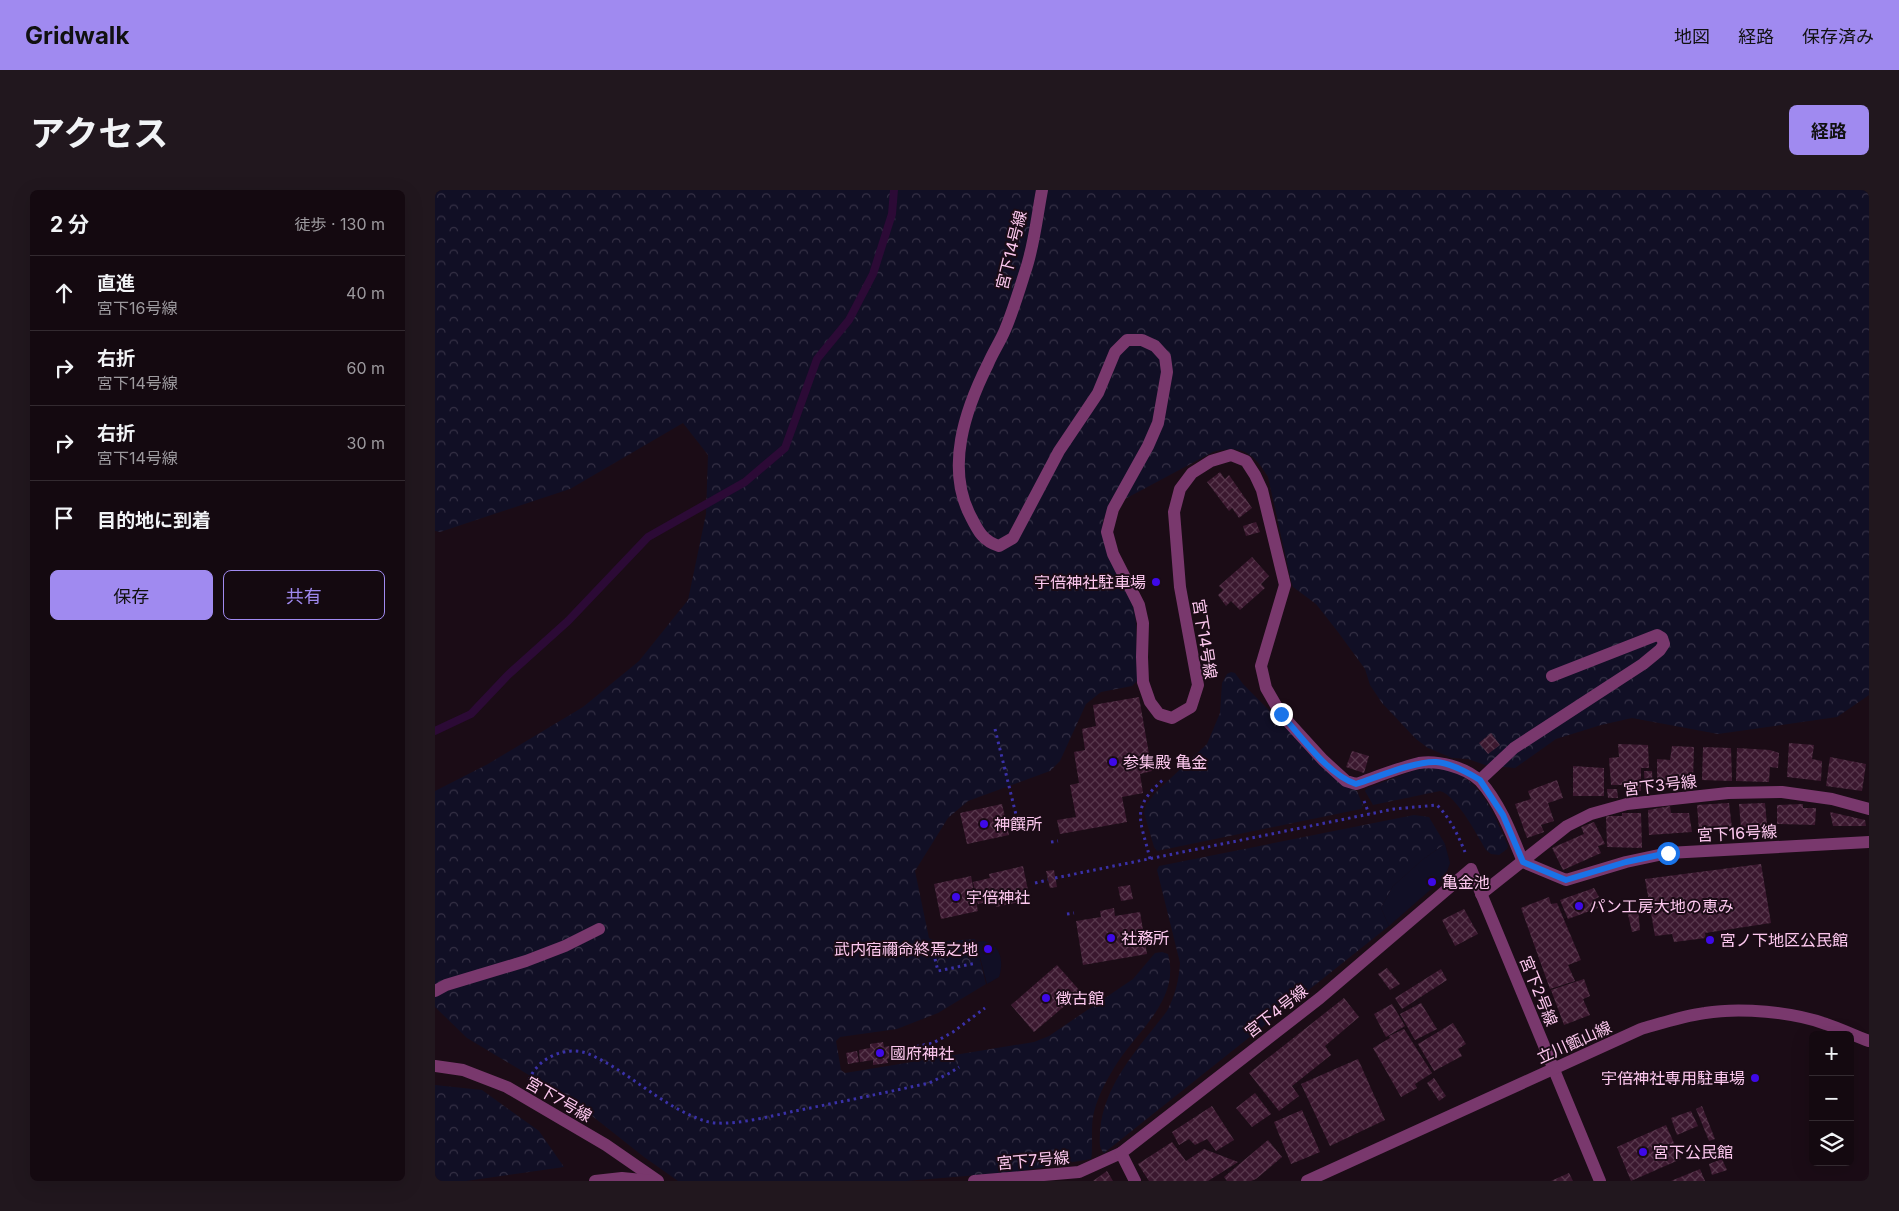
<!DOCTYPE html>
<html lang="ja">
<head>
<meta charset="utf-8">
<style>
	body { margin:0; font-family:Inter,"Noto Sans JP",sans-serif; background:#21171e; color:#f1f3f6 }
	.controls { position:absolute; right:15px; bottom:15px; display:grid; overflow:hidden; border-radius:8px; box-shadow:0 5px 20px #0002 }
	.controls button { width:45px; height:45px; display:grid; place-items:center; padding:0; border:0; border-bottom:1px solid #332a30; background:#140910; color:#f1f3f6; font:25px sans-serif }
	.stop { position:absolute; width:15px; height:15px; margin:-11px; border:4px solid #1a73e8; border-radius:50%; background:#fff }
	.stop.end { background:#1a73e8; border-color:#fff; box-shadow:0 1px 5px #0008 }
	.list { margin:0; padding:0; list-style:none }
	h2 { display:flex; justify-content:space-between; align-items:center; height:65px; margin:0; padding:0 20px; font-size:21px }
	h2 small { font-size:16px; font-weight:400; color:#9d9a9f }
	.list li { display:grid; grid-template-columns:32px 1fr auto; gap:15px; align-items:center; box-sizing:border-box; height:75px; padding:0 20px; border-top:1px solid #332a30 }
	.list b { display:block; font-size:19px; white-space:nowrap }
	.list p { margin:0; font-size:16px; white-space:nowrap; color:#9d9a9f }
	.list em { font-size:16px; font-style:normal; color:#9d9a9f }
	.actions { display:flex; gap:10px; padding:15px 20px }
	.actions a { flex:1; padding:11px 0; border:1px solid #a08af0; border-radius:8px; text-align:center; font-size:18px; color:#a08af0 }
	.actions .main { background:#a08af0; color:#111 }
	.icon { flex:none; width:28px; height:28px; fill:none; stroke:currentColor; stroke-width:2; stroke-linecap:round; stroke-linejoin:round }
	.map { position:relative; flex:none; width:1434px; height:991px; overflow:hidden; border-radius:8px }
	header { display:flex; align-items:center; gap:30px; box-sizing:border-box; height:70px; padding:0 25px; background:#a08af0; color:#111 }
	header strong { font-size:24px }
	nav { display:flex; gap:28px; margin-inline-start:auto; font-size:18px }
	.intro { display:flex; align-items:center; justify-content:space-between; box-sizing:border-box; height:120px; padding:0 30px }
	h1 { margin:0; font-size:35px }
	.button { padding:12px 22px; border-radius:8px; background:#a08af0; color:#111; font-size:18px; font-weight:700 }
	main { display:flex; gap:30px; padding:0 30px }
	aside { flex:1; background:#140910; border-radius:8px; box-shadow:0 5px 20px #0002 }
	.map>svg:first-child { display:block }
</style>
</head>
<body>
<header>
<strong>Gridwalk</strong>
<nav><a>地図</a><a>経路</a><a>保存済み</a></nav>
</header>
<div class="intro"><h1>アクセス</h1><a class="button">経路</a></div>
<main>
<aside>
<h2>2 分<small>徒歩 · 130 m</small></h2>
<ul class="list">
<li><svg class="icon" aria-label="ahead" viewBox="0 0 24 24"><path d="M12 20V5M6 11l6-6 6 6"/></svg><div><b>直進</b><p>宮下16号線</p></div><em>40 m</em></li>
<li><svg class="icon" aria-label="right" viewBox="0 0 24 24"><path d="M7 20v-9h11M14 6l5 5-5 5"/></svg><div><b>右折</b><p>宮下14号線</p></div><em>60 m</em></li>
<li><svg class="icon" aria-label="right" viewBox="0 0 24 24"><path d="M7 20v-9h11M14 6l5 5-5 5"/></svg><div><b>右折</b><p>宮下14号線</p></div><em>30 m</em></li>
<li><svg class="icon" aria-label="arrive" viewBox="0 0 24 24"><path d="M6 21V4h12l-3 4 3 4H6"/></svg><div><b>目的地に到着</b></div></li>
</ul>
<div class="actions"><a class="main">保存</a><a>共有</a></div>
</aside>
<div class="map">
<svg width="1434" height="991" viewBox="0 0 1434 991">
	<defs>
		<pattern id="forest-crowns" width="20" height="18" patternUnits="userSpaceOnUse" patternTransform="scale(1.25)"><rect width="20" height="18" fill="#110f25"/><path d="M2 6a3 3 0 1 1 6 0M12 15a3 3 0 1 1 6 0" fill="none" stroke="#353045"/></pattern>
		<pattern id="building-cross-hatch" width="8" height="8" patternUnits="userSpaceOnUse" patternTransform="scale(1.25)"><rect width="8" height="8" fill="#3b182f"/><path d="M0 0l8 8M0 8l8-8" fill="none" stroke="#58384d"/></pattern>
	</defs>
	<rect width="100%" height="100%" fill="#1b0c16"/>
	<!-- forest -->
	<g fill="url(#forest-crowns)">
		<path d="M 0,0 L 1434,0 L 1434,505 L 1402,527 L 1283,544 L 1197,528 L 1166,535 L 1121,549 L 1080,578 L 1050,575 L 1033,569 L 1017,568 L 993,558 L 981,549 L 947,513 L 935,495 L 930,479 L 903,442 L 881,414 L 858,397 L 856,391 L 833,287 C 819,263 806,254 778,262 L 673,318 L 668,331 L 667,342 L 699,419 C 704,443 699,466 703,490 L 697,496 L 666,502 L 651,514 L 625,571 L 615,581 L 533,611 L 513,628 L 480,681 L 494,748 L 501,752 L 540,749 L 551,794 L 503,823 L 462,839 L 405,847 L 401,851 L 406,880 L 410,883 L 599,852 L 614,846 L 698,789 L 720,763 L 727,762 L 733,764 C 746,811 700,842 679,878 C 670,893 661,910 658,927 C 656,937 658,964 656,969 L 579,982 L 471,991 L 243,991 L 209,967 L 142,914 L 32,848 L 0,817 L 0,601 L 53,574 L 148,517 L 204,471 L 253,410 L 271,324 L 273,265 L 248,233 L 135,299 L 5,342 L 0,341 Z"/>
		<polygon points="796,482 800,483 808,494 908,595 922,601 928,616 926,619 722,661 719,657 709,623 711,615 720,603 772,554 785,523 787,493 792,484"/>
		<path d="M 986,578 C 992,578 999,577 1005,578 C 1045,584 1059,624 1073,656 L 1072,659 L 1064,665 L 1056,664 L 1051,660 C 1042,645 1022,606 1005,601 L 938,615 L 930,601 L 932,598 Z"/>
		<path d="M 979,625 L 994,627 L 1010,654 L 987,670 L 958,696 L 946,718 L 954,736 L 669,963 C 663,957 665,949 665,941 C 669,893 704,858 732,821 C 740,806 744,790 745,773 L 722,680 L 724,676 Z"/>
		<polygon points="0,895 47,900 104,941 129,977 31,991 0,991"/>
	</g>
	<!-- garden -->
	<g fill="#110f25">
		<polygon points="1010,654 1015,673 1010,687 954,736 946,718 958,696 987,670"/>
		<path d="M 549,751 C 566,755 569,772 564,787 L 552,794 L 541,752 Z"/>
	</g>
	<g fill="none" stroke-linecap="round" stroke-linejoin="round">
		<!-- stream -->
		<polyline stroke="#2c0a36" stroke-width="8" points="0,541 36,524 73,485 133,431 213,347 310,292 350,258 382,169 414,130 438,84 457,24 459,0"/>
	</g>
	<!-- building -->
	<g fill="url(#building-cross-hatch)">
		<polygon points="785,282 790,289 794,285 817,318 804,328 797,318 794,321 772,292"/>
		<polygon points="821,332 825,342 811,346 808,336"/>
		<polygon points="817,367 834,386 826,394 830,398 805,420 796,411 791,416 783,405 788,400 784,396"/>
		<polygon points="704,507 717,581 705,584 708,603 687,607 692,632 625,644 622,630 641,627 635,595 644,593 639,562 650,560 647,539 661,536 658,515"/>
		<polygon points="1056,543 1065,555 1053,564 1044,553"/>
		<polygon points="1354,553 1379,555 1377,569 1387,571 1386,591 1352,587"/>
		<polygon points="1183,554 1213,555 1214,578 1206,578 1206,601 1191,602 1190,595 1176,595 1174,568 1184,567"/>
		<polygon points="1237,556 1259,557 1258,591 1222,590 1222,569 1235,570"/>
		<polygon points="1268,557 1296,558 1297,591 1267,590"/>
		<polygon points="1302,558 1335,560 1344,563 1343,578 1335,577 1334,592 1301,591"/>
		<polygon points="917,561 934,566 929,583 911,577"/>
		<polygon points="1395,567 1431,574 1427,601 1391,596"/>
		<polygon points="1138,576 1169,578 1169,606 1138,606"/>
		<polygon points="1209,581 1217,581 1218,599 1210,600"/>
		<polygon points="1122,590 1128,608 1113,613 1119,631 1106,635 1109,642 1092,648 1080,614 1096,609 1093,601"/>
		<polygon points="1172,599 1182,599 1183,608 1173,608"/>
		<polygon points="1294,613 1297,638 1264,641 1262,615"/>
		<polygon points="1330,613 1332,635 1306,638 1304,614"/>
		<polygon points="567,614 574,645 532,654 525,623"/>
		<polygon points="1368,614 1368,618 1381,618 1380,635 1342,634 1342,615"/>
		<polygon points="1235,616 1236,623 1254,623 1257,642 1214,645 1213,620"/>
		<polygon points="1395,622 1430,630 1431,636 1398,636"/>
		<polygon points="1187,623 1206,623 1207,658 1172,657 1171,626 1187,626"/>
		<polygon points="1159,632 1170,654 1163,656 1166,663 1128,680 1117,658 1149,644 1146,637"/>
		<polygon points="1326,674 1336,733 1270,743 1271,748 1239,752 1237,744 1220,746 1210,689"/>
		<polygon points="588,676 595,710 561,717 560,710 543,714 538,692 555,688 554,684"/>
		<polygon points="619,680 622,697 615,698 611,681"/>
		<polygon points="536,686 543,721 506,729 499,694"/>
		<polygon points="695,695 698,709 686,711 683,697"/>
		<polygon points="1159,698 1164,707 1160,709 1163,718 1133,729 1125,710"/>
		<polygon points="1114,707 1116,714 1122,713 1146,770 1133,775 1140,791 1115,799 1086,718"/>
		<polygon points="679,718 680,726 705,722 712,764 648,775 641,731 666,727 665,721"/>
		<polygon points="1029,719 1043,744 1020,756 1007,730"/>
		<polygon points="1203,719 1205,740 1197,742 1192,720"/>
		<polygon points="622,775 646,802 599,842 576,815"/>
		<polygon points="952,778 965,794 955,800 943,784"/>
		<polygon points="1006,779 1012,790 967,819 960,808"/>
		<polygon points="1149,789 1155,806 1148,809 1155,825 1129,835 1116,800"/>
		<polygon points="909,808 924,827 890,856 896,865 857,896 864,906 844,921 814,883"/>
		<polygon points="986,813 1002,839 980,850 965,824"/>
		<polygon points="957,814 970,836 951,847 939,824"/>
		<polygon points="1018,833 1031,854 1023,859 1027,866 999,881 983,854"/>
		<polygon points="969,839 997,883 980,894 982,898 966,907 938,858 955,848 954,846"/>
		<polygon points="448,852 449,857 465,854 467,866 452,869 453,873 438,875 438,870 425,872 424,860 435,858 435,854"/>
		<polygon points="422,861 424,872 413,874 411,863"/>
		<polygon points="923,869 950,930 895,956 866,894"/>
		<polygon points="999,888 1011,906 1004,911 992,893"/>
		<polygon points="820,903 836,924 817,937 801,918"/>
		<polygon points="777,916 799,950 781,961 772,949 760,955 754,949 744,955 737,942"/>
		<polygon points="1267,916 1280,949 1274,951 1261,919"/>
		<polygon points="867,920 885,962 856,974 839,932"/>
		<polygon points="1256,921 1263,936 1242,945 1236,928"/>
		<polygon points="1231,935 1246,969 1196,991 1182,957"/>
		<polygon points="833,950 847,967 821,989 816,991 792,991 789,987"/>
		<polygon points="737,952 751,971 769,959 803,972 773,991 714,991 703,974"/>
		<polygon points="1287,969 1292,980 1277,985 1274,974"/>
		<polygon points="1265,979 1270,991 1236,991"/>
		<polygon points="672,981 678,991 658,991"/>
		<polygon points="1134,983 1138,991 1116,991"/>
	</g>
	<g fill="none" stroke-linecap="round" stroke-linejoin="round">
		<!-- path -->
		<g stroke="#3a31a8" stroke-width="3" stroke-dasharray="2.5 4" stroke-linecap="butt">
			<polyline points="560,539 584,637"/>
			<polyline points="929,611 934,624"/>
			<polyline points="616,652 623,651"/>
			<path d="M 715,669 C 706,630 694,619 729,589"/>
			<path d="M 620,688 L 959,619 L 1002,615 C 1015,628 1023,645 1030,662"/>
			<polyline points="600,693 613,690"/>
			<polyline points="632,724 639,723"/>
			<polyline points="500,769 503,781 541,773"/>
			<polyline points="475,858 498,853 518,842 550,818"/>
			<path d="M 94,890 C 103,867 132,855 154,864 C 195,882 227,917 270,931 C 292,938 336,926 360,921 C 405,912 449,903 494,893 L 515,883 L 524,877"/>
		</g>
		<!-- minor -->
		<g stroke="#79386d" stroke-width="12">
			<path d="M 607,0 C 602,26 599,57 590,82 C 584,101 578,121 570,140 C 565,152 558,162 553,174 C 530,220 510,278 536,327 C 543,341 548,351 564,356 L 578,348 L 624,261 L 663,203 L 680,162 L 692,150 L 707,150 L 720,156 L 730,167 L 732,182 L 723,233 L 713,256 L 678,319 L 672,342 L 678,364 L 704,415 L 708,433 L 707,467 L 708,492 L 715,512 L 724,524 L 737,528 L 756,517 L 763,495 L 745,397 L 739,322 L 745,299 L 757,283 L 776,271 L 796,265 L 811,271 L 820,285 L 827,300 L 850,395 L 826,476 L 831,498 L 846,524 L 888,570 L 911,591 L 921,594 C 941,587 963,578 984,573 C 1002,570 1031,577 1045,591 C 1065,613 1077,645 1088,672 L 1131,690 L 1191,672 L 1233,663 L 1434,652"/>
			<polyline points="1045,590 1079,558 1208,474 1225,460 1229,454 1227,448 1222,445 1117,486"/>
			<polyline points="1046,704 1132,636 1156,624 1192,614 1293,603 1347,602 1397,609 1434,619"/>
			<polyline points="0,801 11,795 91,771 130,756 164,739"/>
			<polyline points="0,876 28,880 72,897 171,955 223,991"/>
			<polyline points="160,991 187,988 217,991"/>
			<polyline points="539,991 644,982 686,963"/>
			<polyline points="700,991 686,963 885,808 1036,679 1165,991"/>
			<path d="M 872,991 L 1206,839 C 1227,833 1248,826 1270,823 C 1305,817 1358,822 1391,834 C 1406,839 1420,846 1434,851"/>
		</g>
	</g>
	<g fill="none" stroke-linecap="round" stroke-linejoin="round">
		<!-- route -->
		<path stroke="#1a73e8" stroke-width="6" d="M 846,524 C 866,546 893,585 921,594 C 943,587 980,571 1001,572 C 1016,573 1032,582 1045,590 L 1068,625 L 1088,672 L 1131,690 L 1191,672 L 1233,663"/>
	</g>
	<!-- markers -->
	<g fill="#3e09e8" stroke="#1b0c16" stroke-width="2">
		<circle cx="721" cy="392" r="5"/>
		<circle cx="678" cy="572" r="5"/>
		<circle cx="549" cy="634" r="5"/>
		<circle cx="997" cy="692" r="5"/>
		<circle cx="521" cy="707" r="5"/>
		<circle cx="1144" cy="716" r="5"/>
		<circle cx="676" cy="748" r="5"/>
		<circle cx="1275" cy="750" r="5"/>
		<circle cx="553" cy="759" r="5"/>
		<circle cx="611" cy="808" r="5"/>
		<circle cx="445" cy="863" r="5"/>
		<circle cx="1320" cy="888" r="5"/>
		<circle cx="1208" cy="962" r="5"/>
	</g>
	<g text-anchor="middle" dominant-baseline="central" stroke-width="4" stroke-linejoin="round" paint-order="stroke">
		<!-- street labels -->
		<g font-size="16" fill="#fdc8ef" stroke="#1b0c16">
			<text transform="translate(576 60) rotate(-76)">宮下14号線</text>
			<text transform="translate(770 449) rotate(81)">宮下14号線</text>
			<text transform="translate(1225 595) rotate(-7)">宮下3号線</text>
			<text transform="translate(1302 643) rotate(-3)">宮下16号線</text>
			<text transform="translate(1104 801) rotate(68)">宮下2号線</text>
			<text transform="translate(841 821) rotate(-38)">宮下4号線</text>
			<text transform="translate(1139 852) rotate(-24)">立川甑山線</text>
			<text transform="translate(124 909) rotate(30)">宮下7号線</text>
			<text transform="translate(598 970) rotate(-5)">宮下7号線</text>
		</g>
		<!-- poi labels -->
		<g font-size="16" fill="#fdc8ef" stroke="#1b0c16" text-anchor="start">
			<text x="711" y="392" text-anchor="end">宇倍神社駐車場</text>
			<text x="688" y="572">参集殿 亀金</text>
			<text x="559" y="634">神饌所</text>
			<text x="1007" y="692">亀金池</text>
			<text x="531" y="707">宇倍神社</text>
			<text x="1154" y="716">パン工房大地の恵み</text>
			<text x="686" y="748">社務所</text>
			<text x="1285" y="750">宮ノ下地区公民館</text>
			<text x="543" y="759" text-anchor="end">武内宿禰命終焉之地</text>
			<text x="621" y="808">徴古館</text>
			<text x="455" y="863">國府神社</text>
			<text x="1310" y="888" text-anchor="end">宇倍神社専用駐車場</text>
			<text x="1218" y="962">宮下公民館</text>
		</g>
	</g>
</svg>
<div class="controls">
<button>+</button>
<button>−</button>
<button><svg class="icon" aria-label="layers" viewBox="0 0 24 24"><path d="M12 4l9 5-9 5-9-5zM3 14l9 5 9-5"/></svg></button>
</div>
<div class="stop" style="left:1233px;top:663px"></div>
<div class="stop end" style="left:846px;top:524px"></div>
</div>
</main>
</body>
</html>
